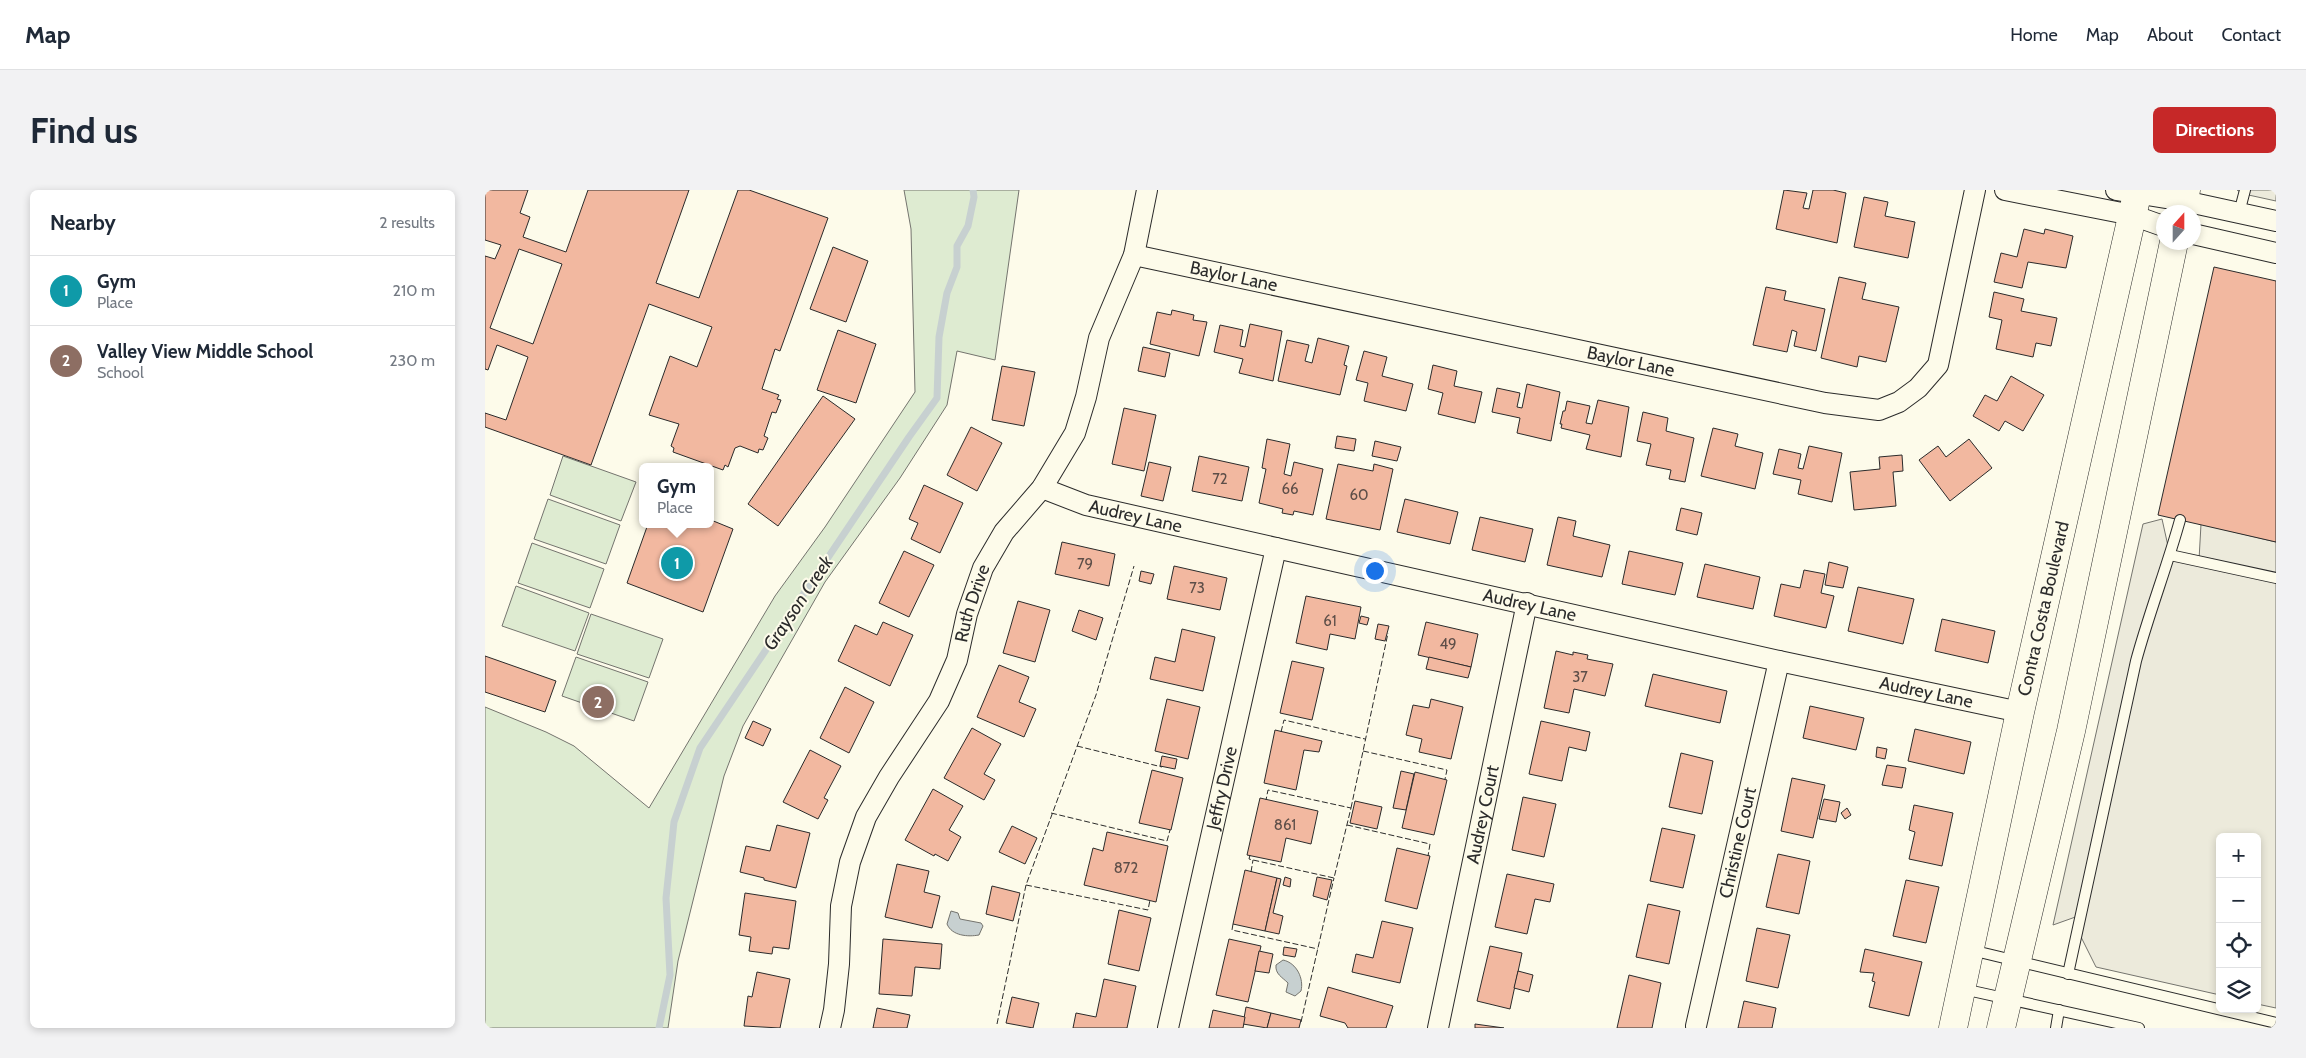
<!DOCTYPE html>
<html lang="en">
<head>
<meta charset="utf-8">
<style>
	body { margin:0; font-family:Cabin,sans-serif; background:#f2f2f3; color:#1f2937 }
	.controls { position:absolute; right:15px; bottom:15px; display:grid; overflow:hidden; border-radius:8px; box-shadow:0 2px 8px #0003 }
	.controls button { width:45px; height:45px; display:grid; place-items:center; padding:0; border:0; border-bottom:1px solid #e0e1e3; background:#fff; color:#1f2937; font:25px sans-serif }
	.compass { position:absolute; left:1671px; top:15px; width:45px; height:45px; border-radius:50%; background:#fff; box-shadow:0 2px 8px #0003; rotate:21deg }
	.you { position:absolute; left:889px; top:380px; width:18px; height:18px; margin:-12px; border:4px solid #fff; border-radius:50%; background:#1a73e8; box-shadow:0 0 0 8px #1a73e833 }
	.badge { display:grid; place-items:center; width:32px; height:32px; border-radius:50%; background:#c62828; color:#fff; font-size:16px; font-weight:700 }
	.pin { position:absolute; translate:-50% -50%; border:2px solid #fff; box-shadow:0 1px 5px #0006 }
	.popup { position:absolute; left:154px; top:273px; width:75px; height:65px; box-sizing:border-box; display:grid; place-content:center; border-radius:8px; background:#fff; filter:drop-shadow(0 1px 4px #0005); font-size:16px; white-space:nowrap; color:#747a83 }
	.popup b { font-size:19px; color:#1f2937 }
	.popup::after { content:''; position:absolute; left:50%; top:100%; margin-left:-10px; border:10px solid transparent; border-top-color:#fff }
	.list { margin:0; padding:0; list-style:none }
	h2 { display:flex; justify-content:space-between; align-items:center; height:65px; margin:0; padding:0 20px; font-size:21px }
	h2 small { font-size:16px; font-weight:400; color:#747a83 }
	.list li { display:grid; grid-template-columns:32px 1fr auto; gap:15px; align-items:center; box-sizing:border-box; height:70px; padding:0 20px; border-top:1px solid #e0e1e3 }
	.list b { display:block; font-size:19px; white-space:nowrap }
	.list p { margin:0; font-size:16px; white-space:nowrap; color:#747a83 }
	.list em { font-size:16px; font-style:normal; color:#747a83 }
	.icon { flex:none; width:28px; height:28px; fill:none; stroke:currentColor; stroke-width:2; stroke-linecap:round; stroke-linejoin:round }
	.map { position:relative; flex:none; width:1791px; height:838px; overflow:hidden; border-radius:8px }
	header { display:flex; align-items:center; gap:30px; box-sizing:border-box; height:70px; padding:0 25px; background:#fff; border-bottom:1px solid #e0e1e3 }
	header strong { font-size:24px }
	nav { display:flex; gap:28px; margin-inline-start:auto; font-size:18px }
	.intro { display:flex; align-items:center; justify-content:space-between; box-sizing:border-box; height:120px; padding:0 30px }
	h1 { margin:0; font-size:35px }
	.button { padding:12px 22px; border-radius:8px; background:#c62828; color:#fff; font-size:18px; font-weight:700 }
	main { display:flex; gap:30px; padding:0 30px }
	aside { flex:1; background:#fff; border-radius:8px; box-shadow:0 2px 8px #0003 }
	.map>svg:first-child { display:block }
</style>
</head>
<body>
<header>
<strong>Map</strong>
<nav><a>Home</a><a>Map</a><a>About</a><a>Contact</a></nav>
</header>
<div class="intro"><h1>Find us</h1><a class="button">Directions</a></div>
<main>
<aside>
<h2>Nearby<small>2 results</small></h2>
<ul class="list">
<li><span class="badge" style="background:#0f9aa8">1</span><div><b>Gym</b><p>Place</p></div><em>210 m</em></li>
<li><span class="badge" style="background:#8d6e63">2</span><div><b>Valley View Middle School</b><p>School</p></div><em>230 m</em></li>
</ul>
</aside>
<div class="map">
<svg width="1791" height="838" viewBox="0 0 1791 838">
	<rect width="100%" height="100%" fill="#fdfbea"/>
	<!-- green -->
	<g fill="#deebd1" stroke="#74746e">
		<polygon points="419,0 534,0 510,170 472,161 462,215 415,288 340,392 258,536 239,586 193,771 183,838 0,838 0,517 61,542 89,556 164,618 290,406 340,337 430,202 426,39"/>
		<polygon points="78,266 151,292 136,331 65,305"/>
		<polygon points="63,309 135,335 121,374 49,349"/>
		<polygon points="47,353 119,379 105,418 33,393"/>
		<polygon points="31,396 104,423 90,461 17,436"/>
		<polygon points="106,424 178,449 164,488 92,464"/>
		<polygon points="91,467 163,492 149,531 77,506"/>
	</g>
	<!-- parking -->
	<g fill="#eceadb" stroke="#74746e">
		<polygon points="1752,0 1791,0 1791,11 1759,4"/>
		<polygon points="1677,329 1685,365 1714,370 1716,334 1791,352 1791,818 1772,814 1772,647 1735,647 1735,805 1611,777 1593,741 1596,725 1568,735 1658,334"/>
	</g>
	<!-- water -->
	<g fill="#c7d0d0" stroke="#74746e">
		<path d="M 466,721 L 473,723 L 475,729 L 496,733 L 498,736 L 494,745 C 483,747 467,746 462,734 Z"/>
		<path d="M 798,770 C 812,773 819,789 816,801 L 810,806 L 801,802 L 803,793 C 797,787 790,784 791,775 Z"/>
	</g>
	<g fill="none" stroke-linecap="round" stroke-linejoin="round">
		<!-- stream -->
		<polyline stroke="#c7d0d0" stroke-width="7" points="174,838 185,785 181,708 189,632 215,558 424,247 452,208 454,147 462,103 472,77 472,56 483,36 489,7 488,0"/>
	</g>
	<!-- building -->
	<g fill="#f2b8a0" stroke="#2b2b2b" fill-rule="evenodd">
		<path d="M 0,0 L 43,0 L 35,23 L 45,27 L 38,47 L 81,62 L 103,0 L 204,0 L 171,93 L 214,108 L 253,0 L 264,0 L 343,28 L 295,161 L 290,159 L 277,199 L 294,205 L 292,209 L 296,210 L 291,223 L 287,222 L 279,246 L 283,248 L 278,260 L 274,259 L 273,263 L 255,256 L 250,258 L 243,277 L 240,275 L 238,280 L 188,262 L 189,258 L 186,256 L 194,234 L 164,225 L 185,166 L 212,177 L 227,137 L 164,114 L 106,275 L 0,237 L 0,223 L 21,230 L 43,167 L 12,155 L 3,180 L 0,179 L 0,66 L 10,69 L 16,55 L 0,50 ZM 34,59 L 77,74 L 48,154 L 5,138 Z"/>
		<polygon points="1299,0 1322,3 1318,18 1324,19 1328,0 1348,0 1361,3 1352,53 1291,39"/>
		<polygon points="1379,7 1403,12 1400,26 1430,32 1423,68 1369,57"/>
		<polygon points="1539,39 1559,44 1560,39 1588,46 1581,78 1543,72 1537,98 1509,92 1516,63 1532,67"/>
		<polygon points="348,57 383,71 361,132 325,119"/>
		<polygon points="1729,77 1791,91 1791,352 1673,325"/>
		<polygon points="1354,87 1381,93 1377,109 1414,117 1401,172 1374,166 1372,177 1336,168"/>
		<polygon points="1281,97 1301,101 1299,110 1340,119 1331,161 1309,156 1312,142 1307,140 1302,162 1268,155"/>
		<polygon points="1509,102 1539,109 1536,121 1572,128 1566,156 1551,153 1548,167 1511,159 1517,130 1504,127"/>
		<polygon points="687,120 709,125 708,130 722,132 714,166 665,154 672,122 686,125"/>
		<polygon points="765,134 797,141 788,191 754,183 758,169 729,162 735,135 758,140 755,156 760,157"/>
		<polygon points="353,140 391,154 371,213 332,200"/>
		<polygon points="833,148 864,156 859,175 862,176 855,205 793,191 802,150 824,155 820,171 827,173"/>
		<polygon points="658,157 685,163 680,187 653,181"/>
		<polygon points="879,161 902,167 897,186 928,194 921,221 879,211 883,193 871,190"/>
		<polygon points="948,175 972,181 969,196 997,202 990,233 953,224 958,203 943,199"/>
		<polygon points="517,176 550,182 539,236 507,230"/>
		<polygon points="1526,186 1559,205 1538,241 1520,231 1514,241 1488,226 1500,205 1512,211"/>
		<polygon points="1042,194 1075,202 1066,251 1032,243 1035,228 1007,222 1012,198 1035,203 1032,217 1037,218"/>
		<polygon points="338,206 370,229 293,336 263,314"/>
		<polygon points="1113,210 1144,217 1136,267 1101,259 1105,245 1076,238 1077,234 1075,234 1078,221 1080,221 1082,211 1105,216 1101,233 1107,234"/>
		<polygon points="639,218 671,225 659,281 627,274"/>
		<polygon points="1158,222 1183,228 1181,241 1209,248 1200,292 1184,289 1186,280 1161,275 1166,254 1152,251"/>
		<polygon points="486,237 517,253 492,301 462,285"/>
		<polygon points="1228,238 1253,244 1250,256 1278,263 1270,299 1216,286"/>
		<polygon points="852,246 871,249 869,261 850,258"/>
		<polygon points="782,249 805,254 799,284 806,286 809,272 838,279 828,325 809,321 808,325 797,323 798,319 774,313 781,279 777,278"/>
		<polygon points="1484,249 1507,278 1465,311 1434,270 1453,256 1461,267"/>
		<polygon points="890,251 916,257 912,271 887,266"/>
		<polygon points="1324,256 1357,263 1347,312 1313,304 1316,290 1288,284 1294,259 1316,264 1313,278 1318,279"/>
		<polygon points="1417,265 1418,281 1408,282 1411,316 1369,320 1365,282 1395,279 1394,267"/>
		<polygon points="714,266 764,277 757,311 707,301"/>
		<polygon points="664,272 686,277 678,311 656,306"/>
		<polygon points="853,274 888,281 889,274 908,279 895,340 841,329"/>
		<polygon points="439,295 478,313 455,363 426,349 433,333 424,329"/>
		<polygon points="920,309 973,322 965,354 912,342"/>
		<polygon points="1196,318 1217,323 1212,345 1191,340"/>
		<polygon points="995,327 1048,339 1040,372 987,360"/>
		<polygon points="1073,327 1091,331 1088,346 1125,355 1117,387 1062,375"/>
		<polygon points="226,330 248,339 218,422 142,393 163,334 226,334"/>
		<polygon points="577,352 630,364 624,396 570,384"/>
		<polygon points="419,361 449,375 424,427 394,413"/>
		<polygon points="1144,361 1198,373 1190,405 1137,394"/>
		<polygon points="1344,372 1363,377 1358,398 1340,395"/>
		<polygon points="1220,374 1275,387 1268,419 1212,407"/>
		<polygon points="689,376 742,388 735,420 682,409"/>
		<polygon points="1319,380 1340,384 1336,403 1349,406 1341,438 1289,426 1296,394 1315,398"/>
		<polygon points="656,381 669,384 666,394 654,391"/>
		<polygon points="1373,397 1429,409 1418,454 1363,441"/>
		<polygon points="821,406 876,417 870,449 845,444 842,460 811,453"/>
		<polygon points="533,411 565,420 550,472 518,463"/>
		<polygon points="594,420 618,428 611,450 587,441"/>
		<polygon points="876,426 884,428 882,435 874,433"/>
		<polygon points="1457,429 1510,441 1503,473 1450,461"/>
		<polygon points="398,432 428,445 405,496 353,471 370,435 392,445"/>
		<polygon points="941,432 993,444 986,477 933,465"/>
		<polygon points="893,434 904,436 900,451 890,449"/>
		<polygon points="697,439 730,447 718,501 665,489 670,467 690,472"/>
		<polygon points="1071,461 1088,465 1088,462 1103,465 1102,469 1128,474 1120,506 1089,499 1084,523 1059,518"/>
		<polygon points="0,466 71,491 60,522 0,502"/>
		<polygon points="944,467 986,477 983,488 941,479"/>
		<polygon points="807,471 839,478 827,530 795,523"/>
		<polygon points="514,475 544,487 534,512 551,519 539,547 492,527"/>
		<polygon points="1168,484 1242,501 1235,533 1160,516"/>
		<polygon points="360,497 389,512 364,563 335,548"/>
		<polygon points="682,509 715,517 703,569 670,561"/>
		<polygon points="946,509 978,517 966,569 934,562 937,549 921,545 928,515 944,518"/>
		<polygon points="1325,516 1379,528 1371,560 1318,548"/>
		<polygon points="268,531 286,539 278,556 260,548"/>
		<polygon points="1056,531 1105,542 1101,561 1084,557 1077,591 1044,584"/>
		<polygon points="487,538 516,554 499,584 510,590 499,610 459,588"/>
		<polygon points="1430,539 1486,552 1479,584 1423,571"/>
		<polygon points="790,540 837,551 834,562 819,560 811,600 779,593"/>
		<polygon points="1392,557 1402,559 1400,569 1391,567"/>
		<polygon points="325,560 356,576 339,608 343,610 333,629 298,612"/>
		<polygon points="1196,563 1228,571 1217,624 1184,617"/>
		<polygon points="677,566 692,569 690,579 675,576"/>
		<polygon points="1402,575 1421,578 1417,598 1397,595"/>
		<polygon points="667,580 698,588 686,640 654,633"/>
		<polygon points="916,581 929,584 921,620 908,618"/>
		<polygon points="930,582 962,590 949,645 917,638"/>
		<polygon points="1307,588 1340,595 1328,648 1296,641"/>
		<polygon points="448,599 478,616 464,640 476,647 463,671 450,664 449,666 420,650"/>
		<polygon points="1038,607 1071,614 1059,667 1027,660"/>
		<polygon points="775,608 833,621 826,654 801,648 796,672 762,665"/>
		<polygon points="1339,609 1355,612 1351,632 1334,629"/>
		<polygon points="870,611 897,617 892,639 865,633"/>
		<polygon points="1429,615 1468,623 1457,676 1424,669 1430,642 1424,640"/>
		<polygon points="1362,618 1366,625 1360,629 1356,623"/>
		<polygon points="292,635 325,643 311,698 279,690 279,688 255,682 261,656 285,661"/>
		<polygon points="527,636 552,648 540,674 514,662"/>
		<polygon points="1177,638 1210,645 1198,698 1165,691"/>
		<polygon points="622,642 683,656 671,712 599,695 608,658 618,661"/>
		<polygon points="912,658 945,666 932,719 900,711"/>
		<polygon points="1293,664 1325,671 1314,724 1281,717"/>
		<polygon points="412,674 444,681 439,702 455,706 447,738 400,727"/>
		<polygon points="760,680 792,688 780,741 748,734"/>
		<polygon points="1022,684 1069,694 1065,712 1050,709 1042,744 1010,737"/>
		<polygon points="800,687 806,689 805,697 798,695"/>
		<polygon points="832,687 847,690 842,710 828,706"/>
		<polygon points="792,688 796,689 788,723 798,726 794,744 780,741"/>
		<polygon points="1421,690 1454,697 1441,753 1408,746"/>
		<polygon points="507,696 535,703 528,731 501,724"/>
		<polygon points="260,703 311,711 304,759 288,757 287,764 264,761 266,747 254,745"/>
		<polygon points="1163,714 1195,721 1184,774 1151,767"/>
		<polygon points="634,720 666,728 654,781 623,774"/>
		<polygon points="897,731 928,738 915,793 867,782 871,764 888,768"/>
		<polygon points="1272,738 1305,745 1293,798 1261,791"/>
		<polygon points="398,749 457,754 455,779 430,777 427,806 394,804"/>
		<polygon points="744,749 776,756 763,812 731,805"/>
		<polygon points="1005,756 1037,763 1025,819 992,811"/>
		<polygon points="799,757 812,759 810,767 798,765"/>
		<polygon points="1380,759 1437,772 1424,826 1384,817 1390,792 1387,791 1389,783 1375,782"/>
		<polygon points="774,761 788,764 784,783 770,781"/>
		<polygon points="1033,781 1048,785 1044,802 1029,798"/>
		<polygon points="272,782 305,789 295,838 259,836 263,806 267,807"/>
		<polygon points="1144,785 1176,793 1167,838 1132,838"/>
		<polygon points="619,789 651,796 642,838 588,838 591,823 611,827"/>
		<polygon points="843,797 908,816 901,838 863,838 860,833 835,826"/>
		<polygon points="527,807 554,813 548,838 521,833"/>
		<polygon points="1259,811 1291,818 1287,838 1253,838"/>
		<polygon points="761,817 786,823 782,838 758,834"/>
		<polygon points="392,818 425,825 422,838 388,838"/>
		<polygon points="728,820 760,827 758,838 724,838"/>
		<polygon points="786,823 816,830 814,838 782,838"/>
		<polygon points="990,834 1019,838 990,838"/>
	</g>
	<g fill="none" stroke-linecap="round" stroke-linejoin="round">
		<!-- service casing -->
		<g stroke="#2b2b2b" stroke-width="12">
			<g id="service">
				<polyline points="1754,23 1760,0"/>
				<polyline points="1685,365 1791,388"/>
				<polyline points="1486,760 1791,833"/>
				<path d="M 1583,784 L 1651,471 C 1664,423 1682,377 1695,330"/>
				<polyline points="1478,799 1654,838"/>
				<polyline points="1571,838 1574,820"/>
			</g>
		</g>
		<!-- minor casing -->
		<g stroke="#2b2b2b" stroke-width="22">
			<g id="minor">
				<polyline points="1520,0 1647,25 1678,36"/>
				<polyline points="1631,0 1699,11 1791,31"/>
				<polyline points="1708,44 1791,63"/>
				<path id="s1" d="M 649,65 L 1340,213 L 1394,220 L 1414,212 L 1433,198 L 1453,175 L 1490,0"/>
				<path id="s2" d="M 557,298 L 601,315 L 791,358 L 1294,471 L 1535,522"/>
				<path id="s3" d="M 1211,836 L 1294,471"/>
				<path id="s4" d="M 345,838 L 349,820 L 354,774 L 356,716 L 365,672 L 381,627 L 404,587 L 454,511 L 472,470 L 482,424 L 498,378 L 519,342 L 557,298 L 590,243 L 601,207 L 614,148 L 649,65 L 662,0"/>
				<path id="s5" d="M 683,838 L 791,358"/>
				<path id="s6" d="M 953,838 L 1042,413"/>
			</g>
		</g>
		<!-- secondary casing -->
		<g stroke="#2b2b2b" stroke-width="29">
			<g id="secondary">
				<polyline points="1696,22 1701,0"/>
				<path id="s7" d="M 1468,838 L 1535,522 L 1653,0"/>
				<polyline points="1516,838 1586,541 1689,52"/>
			</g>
		</g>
		<!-- service -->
		<use href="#service" stroke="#fdfbea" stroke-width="10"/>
		<!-- minor -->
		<use href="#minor" stroke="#fdfbea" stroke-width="20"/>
		<!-- secondary -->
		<use href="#secondary" stroke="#fdfbea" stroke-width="28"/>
		<!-- fence -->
		<g stroke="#2b2b2b" stroke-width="1" stroke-dasharray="6 2.5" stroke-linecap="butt">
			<polyline points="796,542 799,530 880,549"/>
			<polyline points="592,556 677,577"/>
			<polyline points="878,561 962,580 960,589"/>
			<polyline points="866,618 903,443"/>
			<polyline points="566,623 682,651 685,640"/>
			<polyline points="862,635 945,654 943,666"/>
			<polyline points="765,665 764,669 768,670 849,688 866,618 783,600 781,610"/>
			<polyline points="766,682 768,670"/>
			<polyline points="541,695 663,720 665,710"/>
			<polyline points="748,734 747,740 833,759"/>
			<polyline points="816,832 849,688"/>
			<polyline points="512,834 541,695 611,505 649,376"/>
		</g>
	</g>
	<g text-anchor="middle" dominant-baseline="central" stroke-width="4" stroke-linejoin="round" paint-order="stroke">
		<!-- number labels -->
		<g font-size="15" fill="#5d4e48">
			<text x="735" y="289">72</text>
			<text x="805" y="299">66</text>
			<text x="874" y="305">60</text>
			<text x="600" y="374">79</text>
			<text x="712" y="398">73</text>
			<text x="845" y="431">61</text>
			<text x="963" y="454">49</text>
			<text x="1095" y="487">37</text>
			<text x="800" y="635">861</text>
			<text x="641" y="678">872</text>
		</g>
		<!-- street labels -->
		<g font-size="18" fill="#2b2b2b" stroke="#fdfbea">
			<text stroke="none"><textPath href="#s1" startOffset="102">Baylor Lane</textPath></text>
			<text stroke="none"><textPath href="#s1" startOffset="508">Baylor Lane</textPath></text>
			<text stroke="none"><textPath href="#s2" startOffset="98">Audrey Lane</textPath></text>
			<text stroke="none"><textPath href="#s4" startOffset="456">Ruth Drive</textPath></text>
			<text stroke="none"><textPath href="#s2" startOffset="502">Audrey Lane</textPath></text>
			<text stroke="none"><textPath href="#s7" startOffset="429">Contra Costa Boulevard</textPath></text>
			<text stroke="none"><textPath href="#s2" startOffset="908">Audrey Lane</textPath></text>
			<text stroke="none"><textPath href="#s5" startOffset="246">Jeffry Drive</textPath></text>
			<text stroke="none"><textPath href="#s6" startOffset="218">Audrey Court</textPath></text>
			<text stroke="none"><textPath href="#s3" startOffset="188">Christine Court</textPath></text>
		</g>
		<!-- water labels -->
		<g font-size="19" font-style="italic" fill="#2b2b2b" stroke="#fdfbea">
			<text transform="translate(313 413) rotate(-56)">Grayson Creek</text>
		</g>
	</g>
</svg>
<div class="controls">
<button>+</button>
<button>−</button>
<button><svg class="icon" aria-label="locate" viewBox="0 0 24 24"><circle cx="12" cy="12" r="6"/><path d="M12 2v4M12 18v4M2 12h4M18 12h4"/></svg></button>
<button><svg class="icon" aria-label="layers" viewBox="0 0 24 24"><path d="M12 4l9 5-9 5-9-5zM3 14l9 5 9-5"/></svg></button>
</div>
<svg class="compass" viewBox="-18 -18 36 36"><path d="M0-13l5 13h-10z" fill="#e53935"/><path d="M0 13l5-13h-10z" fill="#747a83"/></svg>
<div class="you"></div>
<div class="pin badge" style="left:192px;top:373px;background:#0f9aa8">1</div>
<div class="popup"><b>Gym</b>Place</div>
<div class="pin badge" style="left:113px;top:512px;background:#8d6e63">2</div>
</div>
</main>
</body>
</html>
